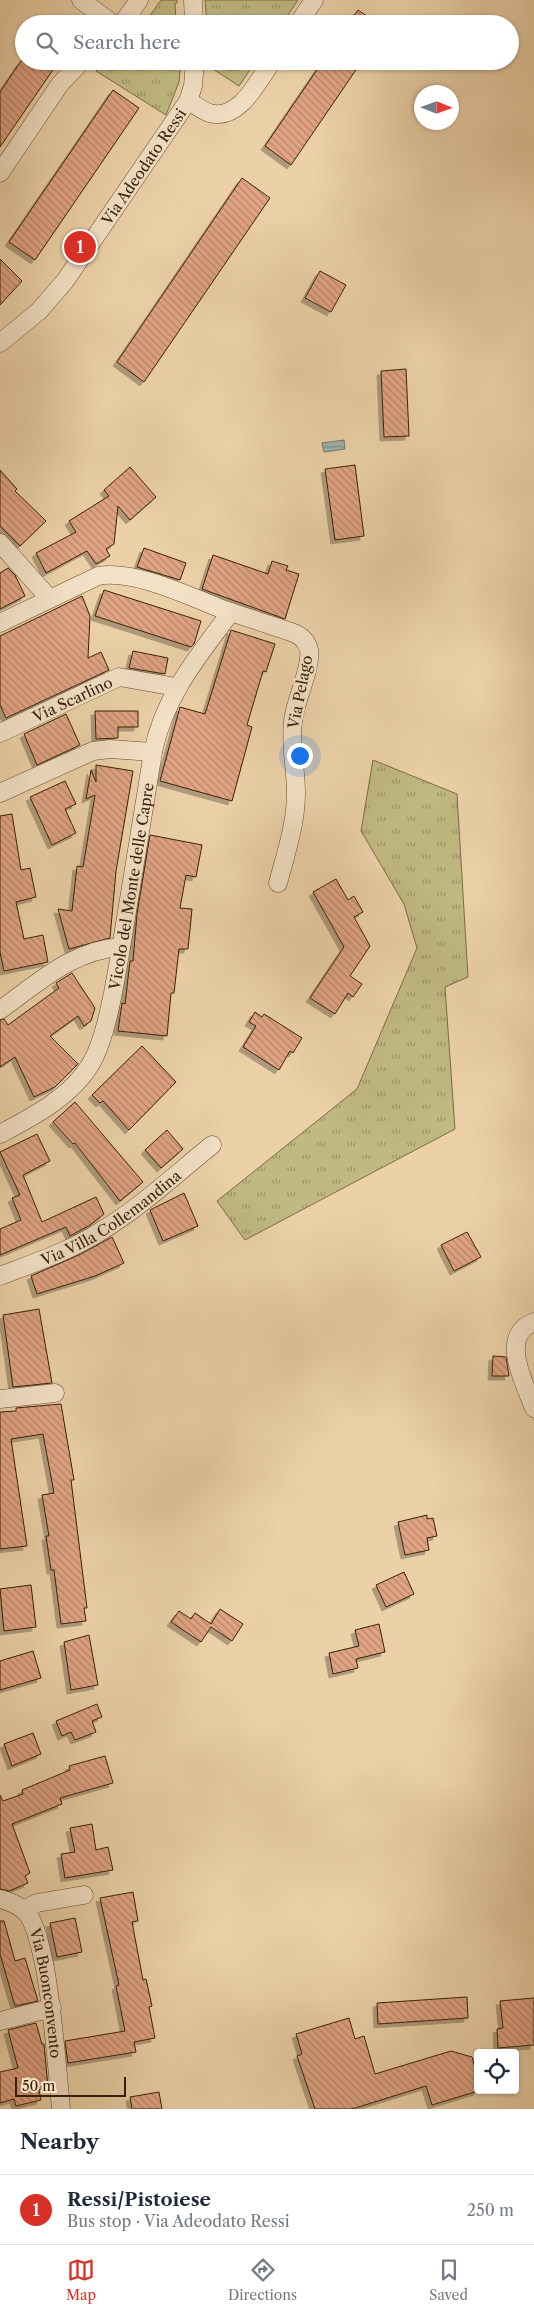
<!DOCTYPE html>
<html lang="en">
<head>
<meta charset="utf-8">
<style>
	body { margin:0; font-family:"Libre Caslon Text",serif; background:#f2f2f3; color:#1f2937 }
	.controls { position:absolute; right:15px; bottom:15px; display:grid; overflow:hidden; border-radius:5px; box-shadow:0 1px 4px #0004 }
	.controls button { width:45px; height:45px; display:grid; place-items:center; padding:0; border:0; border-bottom:1px solid #e0e1e3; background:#fff; color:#1f2937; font:25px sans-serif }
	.compass { position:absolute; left:414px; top:85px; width:45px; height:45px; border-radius:50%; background:#fff; box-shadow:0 1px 4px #0004; rotate:91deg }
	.scale { position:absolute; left:15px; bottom:12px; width:111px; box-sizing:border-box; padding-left:5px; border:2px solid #382007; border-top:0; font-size:14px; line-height:18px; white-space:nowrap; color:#382007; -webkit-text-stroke:4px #f3e1c6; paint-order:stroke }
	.you { position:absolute; left:299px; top:755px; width:18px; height:18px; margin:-12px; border:4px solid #fff; border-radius:50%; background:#1a73e8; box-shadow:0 0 0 8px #1a73e833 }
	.badge { display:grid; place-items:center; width:32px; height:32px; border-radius:50%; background:#d93025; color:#fff; font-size:16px; font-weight:700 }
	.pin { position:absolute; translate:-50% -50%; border:2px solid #fff; box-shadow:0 1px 5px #0006 }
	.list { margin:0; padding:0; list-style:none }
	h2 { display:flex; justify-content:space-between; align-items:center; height:65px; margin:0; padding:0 20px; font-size:21px }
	h2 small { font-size:16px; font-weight:400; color:#747a83 }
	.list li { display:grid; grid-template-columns:32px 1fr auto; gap:15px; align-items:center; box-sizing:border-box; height:70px; padding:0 20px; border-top:1px solid #e0e1e3 }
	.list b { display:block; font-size:19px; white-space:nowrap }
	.list p { margin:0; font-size:16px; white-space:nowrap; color:#747a83 }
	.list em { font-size:16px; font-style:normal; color:#747a83 }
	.icon { flex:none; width:28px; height:28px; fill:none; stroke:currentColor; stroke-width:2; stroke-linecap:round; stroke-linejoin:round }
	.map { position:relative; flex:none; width:534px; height:2109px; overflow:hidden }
	.search { position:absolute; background:#fff; box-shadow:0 1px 4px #0004; left:15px; right:15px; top:15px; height:55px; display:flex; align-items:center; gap:12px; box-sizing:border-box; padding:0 18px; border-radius:28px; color:#747a83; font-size:19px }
	.sheet { height:135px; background:#fff }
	nav { display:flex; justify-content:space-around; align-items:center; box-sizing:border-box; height:70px; border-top:1px solid #e0e1e3; background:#fff; font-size:14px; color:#747a83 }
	nav a { display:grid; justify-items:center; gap:2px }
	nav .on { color:#d93025 }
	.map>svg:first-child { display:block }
</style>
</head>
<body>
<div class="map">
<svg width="534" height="2109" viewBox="0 0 534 2109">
	<defs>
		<pattern id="grass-tufts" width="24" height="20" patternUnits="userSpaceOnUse" patternTransform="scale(1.25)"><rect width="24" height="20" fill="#c0b982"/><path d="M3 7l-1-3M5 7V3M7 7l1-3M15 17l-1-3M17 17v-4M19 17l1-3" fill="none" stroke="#9d9668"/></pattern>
		<pattern id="water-rules" width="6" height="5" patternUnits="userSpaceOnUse" patternTransform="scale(1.25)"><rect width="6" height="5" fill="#9cb5b2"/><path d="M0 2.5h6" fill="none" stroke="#80938f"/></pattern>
		<pattern id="building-back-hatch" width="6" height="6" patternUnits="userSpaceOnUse" patternTransform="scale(1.25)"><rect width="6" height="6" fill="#e1a484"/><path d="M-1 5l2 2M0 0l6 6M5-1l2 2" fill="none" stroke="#b7856a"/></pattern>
		<filter id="shadow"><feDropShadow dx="-4" dy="4" stdDeviation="0" flood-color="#0004"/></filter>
	</defs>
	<rect width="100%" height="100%" fill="#ecd1a8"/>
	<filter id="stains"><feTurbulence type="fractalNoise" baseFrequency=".004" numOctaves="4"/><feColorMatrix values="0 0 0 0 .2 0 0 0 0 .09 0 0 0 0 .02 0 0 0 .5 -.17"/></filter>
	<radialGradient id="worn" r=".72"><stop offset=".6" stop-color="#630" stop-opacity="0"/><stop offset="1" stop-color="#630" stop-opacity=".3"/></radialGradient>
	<!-- grass -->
	<g fill="url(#grass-tufts)" stroke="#7c6c44">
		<polygon points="161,0 177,0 177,3 175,3 176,24 144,24"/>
		<polygon points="205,0 298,0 282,24 207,24"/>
		<polygon points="110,61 181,61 179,82 166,115 96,71"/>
		<polygon points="209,61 256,61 239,86 210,67"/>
		<polygon points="373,760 457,794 468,977 445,987 455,1129 245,1240 217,1201 357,1089 417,948 404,904 361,831"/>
	</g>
	<!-- water -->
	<polygon fill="url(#water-rules)" stroke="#74796e" points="344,440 345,449 324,452 322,443"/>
	<!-- building -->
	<g fill="url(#building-back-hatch)" stroke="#382007" filter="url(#shadow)">
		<polygon points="358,10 378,24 348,24"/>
		<polygon points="21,61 59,61 0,147 0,92"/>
		<polygon points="323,61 362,61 291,165 265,146"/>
		<polygon points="113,90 139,108 35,260 9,242"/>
		<polygon points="242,178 270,198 144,382 117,362"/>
		<polygon points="0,259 22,281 0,305"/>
		<polygon points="320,271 346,285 331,312 305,298"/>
		<polygon points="406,369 409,436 384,437 381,371"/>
		<polygon points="355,465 364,536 335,540 325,469"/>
		<polygon points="130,467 156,497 130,520 118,506 114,544 106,549 110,556 96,564 87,551 46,573 36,553 76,532 69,521 109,496 104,490"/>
		<polygon points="0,470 17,489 15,491 46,521 20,546 0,526"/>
		<polygon points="144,548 186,563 180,580 137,567"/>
		<polygon points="213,555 268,574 272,561 288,566 286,570 299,574 285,619 202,589"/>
		<polygon points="8,568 15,575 25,596 0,609 0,573"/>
		<polygon points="104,590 201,621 194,644 191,647 95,616"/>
		<polygon points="82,596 90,616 88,658 101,652 109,670 6,718 0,705 0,636"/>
		<polygon points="231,630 275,644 266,672 263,671 247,725 252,727 232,801 160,781 180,707 205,714"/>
		<polygon points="133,651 168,658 165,674 129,668"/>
		<polygon points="95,711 138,711 138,727 118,727 118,738 96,739"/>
		<polygon points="66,714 80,745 37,765 24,734"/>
		<polygon points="96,765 133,771 116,871 110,938 69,949 58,909 72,911 77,866 83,867 95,795 86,799 91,770 96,782"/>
		<polygon points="65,781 76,804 65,809 76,833 52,845 30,797"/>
		<polygon points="12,814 21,870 30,868 36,897 16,902 24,939 43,935 48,962 4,971 0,952 0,816"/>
		<polygon points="150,835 202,845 196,877 186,875 180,908 192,909 188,949 179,949 174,993 171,993 167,1036 118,1031 122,1003 125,1004 130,961 133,961 137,914"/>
		<polygon points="336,879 348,900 354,896 363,912 354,917 370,946 350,976 362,984 353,997 348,993 335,1014 310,998 344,947 313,892"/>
		<polygon points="72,973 95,1008 91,1021 84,1026 78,1016 50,1036 78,1064 55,1087 34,1097 15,1057 0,1067 0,1020 4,1019 8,1025 59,988 56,983"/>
		<polygon points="255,1012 262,1017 264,1014 302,1038 293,1053 290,1051 279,1070 243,1047 256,1026 249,1022"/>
		<polygon points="142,1046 176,1082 129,1130 103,1101 100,1103 92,1095"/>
		<polygon points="75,1102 143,1182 120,1201 75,1143 73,1144 53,1122"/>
		<polygon points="167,1130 183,1149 161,1168 145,1150"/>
		<polygon points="37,1134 50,1161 23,1175 42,1222 96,1197 104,1214 90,1225 70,1236 66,1227 0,1255 0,1229 21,1220 12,1198 20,1195 0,1152"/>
		<polygon points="184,1193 198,1226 163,1241 150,1210"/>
		<polygon points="467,1232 481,1257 454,1271 441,1245"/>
		<polygon points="112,1237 124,1263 95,1276 37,1294 31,1276 81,1254"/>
		<polygon points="39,1309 52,1383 13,1387 3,1315"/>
		<polygon points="493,1356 506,1357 509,1376 492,1376"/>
		<polygon points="61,1404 74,1480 71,1480 87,1608 84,1608 86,1621 61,1624 54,1570 51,1570 46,1536 49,1536 42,1495 54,1493 43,1434 11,1439 27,1546 0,1549 0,1412 16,1411 16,1408"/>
		<polygon points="427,1515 427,1519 433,1518 437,1536 427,1538 429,1550 405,1555 398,1522"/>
		<polygon points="404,1572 414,1594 386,1607 376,1585"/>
		<polygon points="31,1585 36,1627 4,1631 0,1589"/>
		<polygon points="220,1609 243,1624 232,1641 211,1627 201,1642 171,1622 179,1611 191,1619 195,1613 211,1624"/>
		<polygon points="379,1624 385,1652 356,1659 358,1668 333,1674 329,1653 359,1646 355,1630"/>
		<polygon points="89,1635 98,1685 71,1690 64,1642"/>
		<polygon points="33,1651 41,1678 0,1690 0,1661"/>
		<polygon points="97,1704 102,1717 92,1721 96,1732 75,1740 71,1732 62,1736 56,1721"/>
		<polygon points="33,1733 41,1754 12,1766 4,1744"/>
		<polygon points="105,1756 113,1783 60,1798 62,1804 12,1824 30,1873 25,1876 28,1883 9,1891 0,1889 0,1795 3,1801 23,1794 22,1790 70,1770 69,1766"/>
		<polygon points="92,1824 96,1850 108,1847 113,1870 65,1878 61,1854 75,1852 70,1828"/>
		<polygon points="133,1892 138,1921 132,1922 143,1980 146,1979 152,2006 149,2007 155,2038 134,2042 136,2052 68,2063 65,2041 125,2031 116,1986 119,1985 100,1898"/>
		<polygon points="75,1918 82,1952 57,1957 50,1923"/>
		<polygon points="0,1921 4,1921 15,1961 25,1958 38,2001 15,2006 0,1954"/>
		<polygon points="467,1997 468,2018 378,2024 377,2003"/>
		<polygon points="534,1998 534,2045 498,2048 497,2029 503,2028 500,2001"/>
		<polygon points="349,2018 355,2039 364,2036 375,2074 451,2051 472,2057 478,2077 478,2091 432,2105 426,2086 352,2109 315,2109 297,2056 302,2054 296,2034"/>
		<polygon points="36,2023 42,2044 44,2044 48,2087 39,2090 41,2100 16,2106 14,2099 0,2103 0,2072 18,2068 8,2030"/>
		<polygon points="159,2092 162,2109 132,2109 130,2097"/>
	</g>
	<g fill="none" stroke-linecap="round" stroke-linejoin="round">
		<!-- street casing -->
		<g stroke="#654c2f" stroke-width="19">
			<g id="street">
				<polyline points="81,0 113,24"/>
				<polyline points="193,0 194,24"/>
				<polyline points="122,24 139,0"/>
				<polyline points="298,24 314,0"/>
				<path d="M 188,101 C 195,105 202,110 209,113 C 239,122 258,81 272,61"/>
				<polyline points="0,173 60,84 82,61"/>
				<path id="s1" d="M 0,343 L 39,311 L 65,281 L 188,101 L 193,86 L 195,61"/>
				<polyline points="0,543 49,598"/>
				<path d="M 0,623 L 98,576 C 133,569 189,596 222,609 C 245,617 268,624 291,632 C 300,635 307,641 309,650 C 312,667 295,701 293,721 C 290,745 296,769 296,793 C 296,824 286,853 278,883"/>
				<path id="s2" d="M 0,733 L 119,677 L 176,687"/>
				<polyline points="0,793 93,751 110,749 153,752"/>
				<path d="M 0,1010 C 38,983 72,950 121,947"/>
				<path id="s3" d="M 0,1134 C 32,1117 71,1097 90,1065 C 108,1037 117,970 123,936 C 133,875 143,813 153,752 C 164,697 198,656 231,612"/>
				<path id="s4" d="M 0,1276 C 34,1263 70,1251 101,1231 C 141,1207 176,1174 212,1145"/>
				<path d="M 534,1322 C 498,1336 525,1384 534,1408"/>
				<polyline points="0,1399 55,1393"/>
				<path id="s5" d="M 0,1899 C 11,1902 22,1906 29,1916 C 38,1931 41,1951 45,1968 C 53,2014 57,2062 61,2109"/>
				<polyline points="24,1910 37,1903 84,1895"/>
				<polyline points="0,2021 52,2008"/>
			</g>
		</g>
		<!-- street -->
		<use href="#street" stroke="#f3e1c6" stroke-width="18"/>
	</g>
	<g text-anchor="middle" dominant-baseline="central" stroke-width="5" stroke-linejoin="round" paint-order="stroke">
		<!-- street labels -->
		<g font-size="15" fill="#382007" stroke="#f3e1c6">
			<text stroke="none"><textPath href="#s1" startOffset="229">Via Adeodato Ressi</textPath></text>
			<text transform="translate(300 692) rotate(-79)">Via Pelago</text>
			<text stroke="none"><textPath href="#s2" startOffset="80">Via Scarlino</textPath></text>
			<text stroke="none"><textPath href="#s3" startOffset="299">Vicolo del Monte delle Capre</textPath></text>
			<text stroke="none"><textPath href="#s4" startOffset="126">Via Villa Collemandina</textPath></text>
			<text stroke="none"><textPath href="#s5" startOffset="114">Via Buonconvento</textPath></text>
		</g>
	</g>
	<rect width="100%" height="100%" filter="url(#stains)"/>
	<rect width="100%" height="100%" fill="url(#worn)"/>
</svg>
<div class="controls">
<button><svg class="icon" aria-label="locate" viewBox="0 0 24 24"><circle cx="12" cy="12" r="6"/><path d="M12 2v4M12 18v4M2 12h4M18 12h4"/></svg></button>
</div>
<svg class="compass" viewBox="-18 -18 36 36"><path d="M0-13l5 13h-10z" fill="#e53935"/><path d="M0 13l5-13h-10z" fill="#747a83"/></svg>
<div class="scale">50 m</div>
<div class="you"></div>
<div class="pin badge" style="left:80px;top:247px">1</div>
<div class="search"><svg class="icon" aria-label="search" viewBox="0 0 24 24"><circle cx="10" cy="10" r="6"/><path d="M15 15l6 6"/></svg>Search here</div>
</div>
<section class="sheet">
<h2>Nearby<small></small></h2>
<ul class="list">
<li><span class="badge">1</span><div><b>Ressi/Pistoiese</b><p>Bus stop · Via Adeodato Ressi</p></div><em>250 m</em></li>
</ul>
</section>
<nav>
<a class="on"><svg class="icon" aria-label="map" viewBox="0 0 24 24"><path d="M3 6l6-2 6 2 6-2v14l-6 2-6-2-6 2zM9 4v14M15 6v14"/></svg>Map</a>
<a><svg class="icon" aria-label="directions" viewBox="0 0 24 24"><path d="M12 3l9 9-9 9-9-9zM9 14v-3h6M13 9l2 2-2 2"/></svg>Directions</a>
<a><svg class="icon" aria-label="saved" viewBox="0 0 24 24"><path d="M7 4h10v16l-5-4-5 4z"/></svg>Saved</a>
</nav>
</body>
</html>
